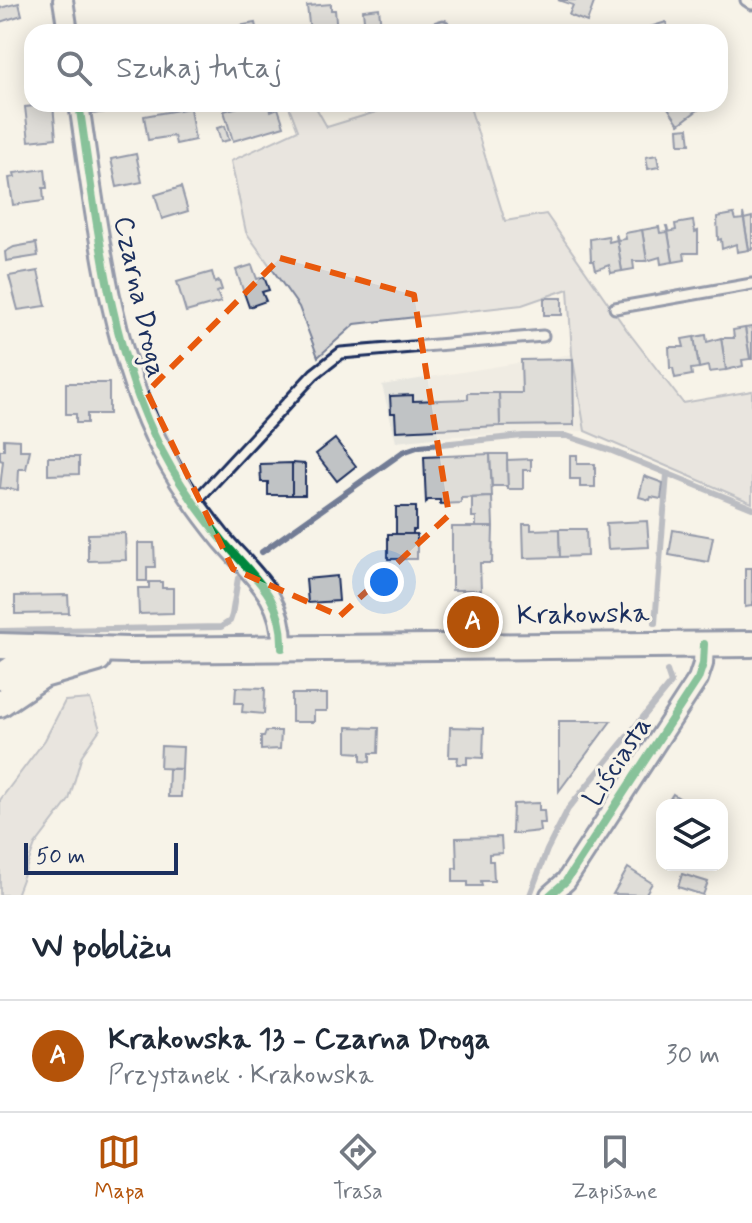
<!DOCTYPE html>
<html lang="pl">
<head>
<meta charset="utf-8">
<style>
	body { margin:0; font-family:Mynerve,sans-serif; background:#f2f2f3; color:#1f2937 }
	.controls { position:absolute; right:24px; bottom:24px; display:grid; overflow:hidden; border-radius:16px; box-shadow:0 4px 20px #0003 }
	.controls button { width:72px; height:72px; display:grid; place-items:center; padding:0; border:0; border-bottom:2px solid #e0e1e3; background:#fff; color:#1f2937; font:40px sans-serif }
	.scale { position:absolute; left:24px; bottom:20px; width:154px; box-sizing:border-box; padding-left:8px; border:4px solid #1b2f5e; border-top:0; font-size:22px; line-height:28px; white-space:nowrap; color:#1b2f5e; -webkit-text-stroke:6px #f7f3e8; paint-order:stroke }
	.you { position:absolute; left:384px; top:582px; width:28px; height:28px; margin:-20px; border:6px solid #fff; border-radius:50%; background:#1a73e8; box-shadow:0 0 0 12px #1a73e833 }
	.badge { display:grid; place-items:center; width:52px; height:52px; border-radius:50%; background:#b45309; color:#fff; font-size:26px; font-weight:700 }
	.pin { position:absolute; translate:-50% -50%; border:4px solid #fff; box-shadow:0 2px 8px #0006 }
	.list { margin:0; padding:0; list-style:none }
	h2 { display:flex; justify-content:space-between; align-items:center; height:104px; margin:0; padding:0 32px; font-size:34px }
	h2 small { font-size:26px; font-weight:400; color:#747a83 }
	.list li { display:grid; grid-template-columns:52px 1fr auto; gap:24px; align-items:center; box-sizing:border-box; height:112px; padding:0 32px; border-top:2px solid #e0e1e3 }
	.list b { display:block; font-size:30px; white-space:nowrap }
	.list p { margin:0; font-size:26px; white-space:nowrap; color:#747a83 }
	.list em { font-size:26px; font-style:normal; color:#747a83 }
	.icon { flex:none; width:44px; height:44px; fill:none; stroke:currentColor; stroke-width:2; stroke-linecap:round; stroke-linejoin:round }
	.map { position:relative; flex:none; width:752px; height:895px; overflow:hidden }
	.search { position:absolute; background:#fff; box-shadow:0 4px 20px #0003; left:24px; right:24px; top:24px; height:88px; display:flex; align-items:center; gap:20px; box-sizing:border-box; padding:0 28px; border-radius:24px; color:#747a83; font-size:30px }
	.sheet { height:216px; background:#fff }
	nav { display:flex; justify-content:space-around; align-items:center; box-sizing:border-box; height:112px; border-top:2px solid #e0e1e3; background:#fff; font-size:22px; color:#747a83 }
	nav a { display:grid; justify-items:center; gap:4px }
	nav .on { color:#b45309 }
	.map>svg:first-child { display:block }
</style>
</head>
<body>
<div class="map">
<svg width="752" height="895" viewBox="0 0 752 895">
	<rect width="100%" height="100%" fill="#f7f3e8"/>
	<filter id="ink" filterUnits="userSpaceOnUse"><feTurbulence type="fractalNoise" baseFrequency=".0125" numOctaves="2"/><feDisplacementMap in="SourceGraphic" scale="16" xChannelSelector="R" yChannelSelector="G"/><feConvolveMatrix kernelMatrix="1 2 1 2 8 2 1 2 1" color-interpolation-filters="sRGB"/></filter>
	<g filter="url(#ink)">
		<!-- built -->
		<polygon fill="#e6e5de" points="572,354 585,431 452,436 396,442 382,385"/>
		<!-- green -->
		<g fill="#d7d6d4" stroke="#798299" stroke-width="2">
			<polygon points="288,104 314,104 327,127 402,104 469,104 505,221 546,214 626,329 683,403 752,391 752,503 585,431 572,354 568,289 522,305 355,324 318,357 299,307 246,232 231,161 298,130"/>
			<polygon points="90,699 100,729 82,755 69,800 35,845 16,895 0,895 0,800 45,740 65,701"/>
		</g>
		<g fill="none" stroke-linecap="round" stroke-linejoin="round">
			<!-- stream -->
			<g stroke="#727c95" stroke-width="6">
				<polyline points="262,552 403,452 420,446 523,436 567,436 612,451 752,508"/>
				<polyline points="655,623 667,474"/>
				<polyline points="0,631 221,627 230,621 232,615 238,578"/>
				<polyline points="530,895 547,850 568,809 671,683 667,671"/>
			</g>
		</g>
		<!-- building -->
		<g fill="#c0c3c5" stroke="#1b2f5e" stroke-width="2">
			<polygon points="558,0 595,0 587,22 569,15 573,5"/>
			<polygon points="19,3 22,15 0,22 0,8"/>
			<polygon points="331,4 331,10 335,10 337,32 310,32 307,6"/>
			<polygon points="379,8 381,28 365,30 363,10"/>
			<polygon points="666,22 669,32 634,32"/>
			<polygon points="255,23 257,32 228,32 234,31 233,27"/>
			<polygon points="53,104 56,138 29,141 25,107"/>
			<polygon points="249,104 269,104 271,111 278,108 284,126 233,141 224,111"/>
			<polygon points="668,104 706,104 679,124 666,105"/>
			<polygon points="190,108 195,140 176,144 174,136 148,140 144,116"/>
			<polygon points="225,126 229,140 221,142 217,128"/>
			<polygon points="688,128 690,144 679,144 678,129"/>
			<polygon points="136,154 142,182 117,187 111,159"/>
			<polygon points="657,155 659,167 648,169 646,157"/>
			<polygon points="45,169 47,188 43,188 44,201 13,205 9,178 15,177 14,173"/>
			<polygon points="181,187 188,211 162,219 155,195"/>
			<polygon points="743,213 744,219 752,217 752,249 749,250"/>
			<polygon points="734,214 736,220 744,219 743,215 749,250 737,252 736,244 722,249 721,239 718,240 717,217"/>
			<polygon points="693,221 695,232 698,231 698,253 684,253 685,260 673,262 667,226 668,232 676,230 675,224"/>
			<polygon points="666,226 667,226 673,262 661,264 660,257 647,261 642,230 659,227 660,233 668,232"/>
			<polygon points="642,230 647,261 633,261 634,269 622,271 616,234 618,240 626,239 625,233"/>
			<polygon points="616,234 622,271 611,273 609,265 596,270 594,261 591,261 590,239 608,236 609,242 617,240"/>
			<polygon points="36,243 38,256 6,261 5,252 14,247"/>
			<polygon points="252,265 257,279 264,277 269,290 262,292 266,301 249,307 236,270"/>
			<polygon points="38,271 46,306 18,310 9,276"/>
			<polygon points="212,272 215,283 219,281 222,290 217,292 221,302 186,312 177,282"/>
			<rect x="544" y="298" width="18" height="17"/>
			<polygon points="752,327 752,359 750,359 745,328"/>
			<polygon points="745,328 750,359 742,360 743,366 726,370 721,338 734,338 733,330"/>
			<polygon points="706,335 707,342 721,338 726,370 709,372 708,366 699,368 694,337"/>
			<polygon points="694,337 699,368 691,369 692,375 675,378 673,368 670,368 669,347 684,347 682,339"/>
			<polygon points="573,359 574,425 500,426 499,393 522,393 521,360"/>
			<polygon points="66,383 109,383 109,414 87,414 87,423 76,423 76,414 66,414"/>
			<polygon points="468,393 499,393 500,426 396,431 395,413 391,413 390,396 413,395 413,401 468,399"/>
			<polygon points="4,439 20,440 20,450 30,450 26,469 19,469 18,490 0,488 3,461 0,460 0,450 4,450"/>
			<polygon points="335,439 356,466 337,481 316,454"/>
			<polygon points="490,454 492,497 461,498 461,503 440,504 440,500 428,500 426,503 424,457"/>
			<polygon points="490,454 507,454 508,486 492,486"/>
			<polygon points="570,455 577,455 577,464 595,464 595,487 580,487 580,479 570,479"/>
			<polygon points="48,457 79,457 79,474 48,475"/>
			<polygon points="531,459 531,470 523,470 523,489 508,489 507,460"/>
			<polygon points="292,463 305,464 305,495 292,495"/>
			<polygon points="292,463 292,495 268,495 268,482 261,482 260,464"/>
			<polygon points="644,476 663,483 661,499 651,497 650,500 639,497"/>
			<polygon points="492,497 493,527 476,527 476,517 472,517 472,498"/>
			<polygon points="396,507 416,507 416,530 413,530 413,534 396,534"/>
			<polygon points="647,521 649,547 608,549 606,523"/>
			<polygon points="523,524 531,524 531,530 559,529 560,557 524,558"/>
			<polygon points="452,527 493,527 492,563 480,563 481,590 452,590"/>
			<polygon points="559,529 586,529 587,556 560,557"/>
			<polygon points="673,530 713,537 708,562 669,555"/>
			<polygon points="125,533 126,560 88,561 88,534"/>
			<rect x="388" y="534" width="29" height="25"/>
			<polygon points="138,543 154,543 155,567 147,567 147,581 138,581"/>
			<polygon points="745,568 752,568 752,606 745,607"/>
			<polygon points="337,576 339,601 308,603 306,579"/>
			<polygon points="149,582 162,582 162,588 173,588 173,613 139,614 138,588 149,588"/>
			<polygon points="68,595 69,613 15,614 15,596"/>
			<polygon points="236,687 265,688 264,714 242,712 243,703 235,703"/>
			<polygon points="292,694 327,694 327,711 314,711 314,722 292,722"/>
			<polygon points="559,721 611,721 559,791"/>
			<polygon points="347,727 379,728 378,753 370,753 370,762 361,761 361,753 347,752"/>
			<polygon points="450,727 484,728 483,758 467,757 467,764 457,764 458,757 449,757"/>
			<polygon points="266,731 281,731 280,749 261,750 261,736 264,736"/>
			<polygon points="161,746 183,747 182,769 160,768"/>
			<polygon points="169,769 182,769 181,797 168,797"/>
			<polygon points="673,794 690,805 666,805"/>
			<polygon points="539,803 539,810 544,810 545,823 539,823 540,831 512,834 513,804"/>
			<polygon points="501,837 502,853 489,854 489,861 493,861 494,881 481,881 482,886 468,886 468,882 453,882 453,868 457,868 456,838"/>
			<polygon points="628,868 652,883 645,895 613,894"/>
			<polygon points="682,874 708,882 703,895 678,887"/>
		</g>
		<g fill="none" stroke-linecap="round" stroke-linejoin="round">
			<!-- lane casing -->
			<g stroke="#1b2f5e" stroke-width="15">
				<g id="lane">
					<polyline points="746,0 752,4"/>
					<polyline points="425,32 443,26"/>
					<polyline points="80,109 115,104"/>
					<polyline points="615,308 752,284"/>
					<polyline points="195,502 314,374 341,353 543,336"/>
				</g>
			</g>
			<!-- street casing -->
			<g stroke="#1b2f5e" stroke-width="24">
				<g id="street">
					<polyline points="63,0 68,32"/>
					<path d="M 79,104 C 96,216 109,350 162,451 C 178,482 201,514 223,541 C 253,576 284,598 282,648"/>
					<polyline points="550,895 566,881 698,679 703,664 704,644"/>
				</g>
			</g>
			<!-- secondary casing -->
			<g stroke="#1b2f5e" stroke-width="30">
				<g id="secondary">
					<polyline points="0,646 127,650 752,644"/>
					<polyline points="0,677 15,667 52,651"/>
					<polyline points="0,704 43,675 98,659"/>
				</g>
			</g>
			<!-- lane -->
			<use href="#lane" stroke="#f7f3e8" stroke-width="9"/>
			<!-- street -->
			<use href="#street" stroke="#f7f3e8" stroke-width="18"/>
			<!-- secondary -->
			<use href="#secondary" stroke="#f7f3e8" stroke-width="24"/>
			<!-- cycleway casing -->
			<g stroke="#f7f3e8" stroke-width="13">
				<g id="cycleway">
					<path d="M 79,104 C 96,216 109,350 162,451 C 178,482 201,514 223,541 C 253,576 284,598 282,648"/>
					<polyline points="550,895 566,881 698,679 703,664 704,644"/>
				</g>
			</g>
			<!-- cycleway -->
			<use href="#cycleway" stroke="#00873e" stroke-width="8"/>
		</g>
	</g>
	<!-- marked area -->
	<path d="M0 0H752V895H0ZM 280,258 L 414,295 L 449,515 L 340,616 L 233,569 L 147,392 Z" fill="#f7f3e8" fill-opacity=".55" fill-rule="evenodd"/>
	<path fill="none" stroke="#e8590c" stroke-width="6" stroke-dasharray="16 10" stroke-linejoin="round" d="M 280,258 L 414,295 L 449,515 L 340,616 L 233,569 L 147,392 Z"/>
	<g text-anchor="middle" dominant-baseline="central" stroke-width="6" stroke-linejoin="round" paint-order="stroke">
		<!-- street labels -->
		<g font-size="28" fill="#1b2f5e" stroke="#f7f3e8">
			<text transform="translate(139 297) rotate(78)">Czarna Droga</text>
			<text transform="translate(583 615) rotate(-1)">Krakowska</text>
			<text transform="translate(618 762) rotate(-57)">Liściasta</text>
		</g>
	</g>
</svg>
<div class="controls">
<button><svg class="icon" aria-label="layers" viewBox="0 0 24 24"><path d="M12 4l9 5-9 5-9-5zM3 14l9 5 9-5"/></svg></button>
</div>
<div class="scale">50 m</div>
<div class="you"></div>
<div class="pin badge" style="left:473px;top:622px">A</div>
<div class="search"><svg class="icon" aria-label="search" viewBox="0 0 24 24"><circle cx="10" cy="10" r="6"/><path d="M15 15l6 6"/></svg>Szukaj tutaj</div>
</div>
<section class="sheet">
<h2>W pobliżu<small></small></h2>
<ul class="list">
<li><span class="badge">A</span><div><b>Krakowska 13 - Czarna Droga</b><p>Przystanek · Krakowska</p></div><em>30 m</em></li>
</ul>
</section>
<nav>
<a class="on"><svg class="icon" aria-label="map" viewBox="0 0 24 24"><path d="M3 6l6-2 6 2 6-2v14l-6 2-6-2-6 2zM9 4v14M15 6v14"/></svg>Mapa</a>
<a><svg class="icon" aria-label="directions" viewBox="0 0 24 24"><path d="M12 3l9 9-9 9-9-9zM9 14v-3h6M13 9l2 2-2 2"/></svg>Trasa</a>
<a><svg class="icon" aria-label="saved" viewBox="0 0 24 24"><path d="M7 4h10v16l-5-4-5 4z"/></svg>Zapisane</a>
</nav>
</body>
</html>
